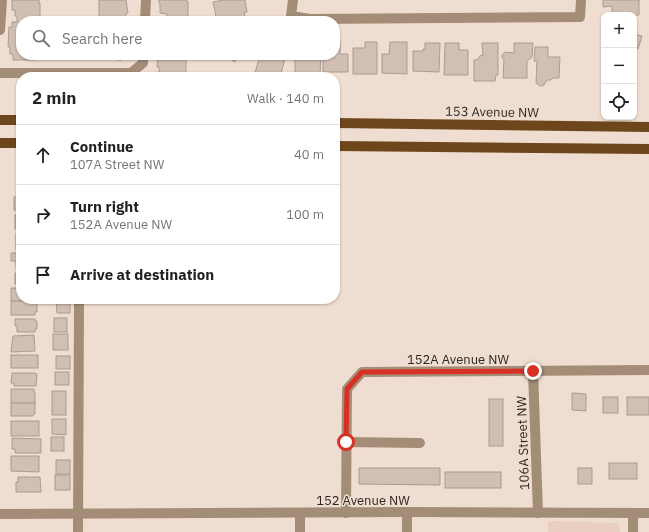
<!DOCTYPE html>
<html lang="en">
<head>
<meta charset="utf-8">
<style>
	body { margin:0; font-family:"IBM Plex Sans",sans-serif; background:#f6f6f6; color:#202124 }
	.controls { position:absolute; right:12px; top:12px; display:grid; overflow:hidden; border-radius:8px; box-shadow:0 1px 3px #0004 }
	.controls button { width:36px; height:36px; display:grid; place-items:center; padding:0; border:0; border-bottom:1px solid #e0e0e0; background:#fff; color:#202124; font:20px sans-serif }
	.stop { position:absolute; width:12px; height:12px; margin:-9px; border:3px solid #d93025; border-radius:50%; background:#fff }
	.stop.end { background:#d93025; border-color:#fff; box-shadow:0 1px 4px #0008 }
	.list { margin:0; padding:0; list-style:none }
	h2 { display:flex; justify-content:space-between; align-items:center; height:52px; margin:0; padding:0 16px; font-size:17px }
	h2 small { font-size:13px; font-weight:400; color:#757577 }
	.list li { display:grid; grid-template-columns:26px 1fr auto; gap:12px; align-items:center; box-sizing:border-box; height:60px; padding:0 16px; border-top:1px solid #e0e0e0 }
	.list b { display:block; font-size:15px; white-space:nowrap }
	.list p { margin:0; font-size:13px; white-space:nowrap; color:#757577 }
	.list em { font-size:13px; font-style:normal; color:#757577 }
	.icon { flex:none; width:22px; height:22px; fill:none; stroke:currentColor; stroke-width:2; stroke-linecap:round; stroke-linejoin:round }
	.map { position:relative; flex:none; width:649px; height:532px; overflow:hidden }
	.search { position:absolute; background:#fff; box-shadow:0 1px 3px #0004; left:16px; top:16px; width:324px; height:44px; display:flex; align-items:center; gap:10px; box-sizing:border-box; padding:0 14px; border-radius:16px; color:#757577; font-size:15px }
	.panel { position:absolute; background:#fff; box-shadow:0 1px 3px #0004; left:16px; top:72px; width:324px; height:232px; border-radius:16px }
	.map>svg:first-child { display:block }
</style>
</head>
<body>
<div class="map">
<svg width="649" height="532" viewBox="0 0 649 532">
	<rect width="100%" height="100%" fill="#f0ddd1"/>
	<!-- built -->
	<polygon fill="#e8cfbf" points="548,521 619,523 620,532 548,532"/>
	<!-- building -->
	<g fill="#d2bfb3" stroke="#ac9a8e">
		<polygon points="12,0 39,0 39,3 40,3 40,17 39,17 38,21 21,21 21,55 35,55 35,60 13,60 13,54 10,54 10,47 8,47 9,27 12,27 12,22 17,22 17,16 15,16 15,10 12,10"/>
		<polygon points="99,0 126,0 128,13 126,13 126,18 99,18"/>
		<polygon points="159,0 187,0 187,2 188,2 188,19 193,19 193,21 167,21 167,14 160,13 160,3 159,3"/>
		<polygon points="224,0 245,0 247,12 244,13 246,21 217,21 213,2"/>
		<polygon points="603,0 639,0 639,15 612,15 612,6 603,7"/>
		<polygon points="634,34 642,36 638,49 635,48 634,51"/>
		<polygon points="335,41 340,41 340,54 348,54 348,72 323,72 323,55 335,55"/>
		<polygon points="365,42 377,42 377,74 353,74 353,48 365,48"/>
		<polygon points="390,42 407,42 407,74 382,73 382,54 389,54"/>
		<polygon points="425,43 440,43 439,72 413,71 413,51 423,51 423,49 425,49"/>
		<polygon points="445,43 459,43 459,50 468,50 468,75 444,75"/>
		<polygon points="482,43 498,43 498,75 496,75 495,81 474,81 474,60 477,60 481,55 483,56"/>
		<polygon points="514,43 533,43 532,57 527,61 527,78 503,78 504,59 502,58 502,55 505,52 514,53"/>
		<polygon points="535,47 548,47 548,57 560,57 559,78 553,78 551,80 547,80 544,85 540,86 536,83 537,61 534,61"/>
		<polygon points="91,55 128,55 128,58 122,58 122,60 116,60 116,57 104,57 104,59 97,59 97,57 91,57"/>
		<polygon points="158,55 188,55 186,56 186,77 161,77 161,74 159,74 159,67 157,67"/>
		<polygon points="226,55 242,55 234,62 231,58 229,59"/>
		<polygon points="260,55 286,55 280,77 270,77 255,73"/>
		<polygon points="295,55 321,55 320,75 295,76"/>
		<rect x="14" y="197" width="7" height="13"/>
		<rect x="15" y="215" width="6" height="14"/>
		<rect x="16" y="234" width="5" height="15"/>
		<polygon points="11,253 21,253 21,267 16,267 16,261 11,261"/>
		<polygon points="18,270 21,270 21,284 15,284 15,273 18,273"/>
		<polygon points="11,288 21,288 21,299 35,299 35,301 11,301"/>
		<polygon points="56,299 70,299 70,313 57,313"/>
		<polygon points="11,301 35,301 35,303 37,303 37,312 35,312 35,315 11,315"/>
		<rect x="54" y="318" width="13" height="14"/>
		<polygon points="15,319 35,319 35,321 37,321 37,329 35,329 35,332 17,332 17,326 15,326"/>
		<rect x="53" y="334" width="15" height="16"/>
		<polygon points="34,335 35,351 11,352 13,336"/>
		<rect x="11" y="355" width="27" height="13"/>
		<rect x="56" y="356" width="14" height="13"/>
		<rect x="55" y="372" width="14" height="13"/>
		<polygon points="12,373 35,373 37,374 36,386 14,386 14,383 11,383"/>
		<polygon points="11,389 34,389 34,392 35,392 35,403 11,403"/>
		<rect x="52" y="391" width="14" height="24"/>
		<polygon points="572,393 586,394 586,411 572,410"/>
		<rect x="603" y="397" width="15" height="16"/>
		<rect x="627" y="397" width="22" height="18"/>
		<rect x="489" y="399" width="14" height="47"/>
		<polygon points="11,403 35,403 35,414 33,414 33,416 11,416"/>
		<polygon points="52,419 66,419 66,435 52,434"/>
		<rect x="11" y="421" width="28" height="15"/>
		<rect x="51" y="437" width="13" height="14"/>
		<polygon points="12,438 41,439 41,453 15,453 15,449 12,449"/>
		<polygon points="11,456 39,456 39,472 11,471"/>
		<rect x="56" y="460" width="14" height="14"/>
		<rect x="609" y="463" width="28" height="16"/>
		<polygon points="359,468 440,468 440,485 359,484"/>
		<rect x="578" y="468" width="14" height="16"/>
		<rect x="445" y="472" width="56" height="16"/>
		<rect x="55" y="475" width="15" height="15"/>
		<polygon points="18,477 40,477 41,492 16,492 16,482 18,482"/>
	</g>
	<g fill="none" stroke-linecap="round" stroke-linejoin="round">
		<!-- minor -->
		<g stroke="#a38d77" stroke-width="10">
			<polyline points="293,0 291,16 310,19 580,17 581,0"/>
			<polyline points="145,21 146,0"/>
			<polyline points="0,30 2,0"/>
			<polyline points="0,73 131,73 143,63 143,55"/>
			<polyline points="533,371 538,513"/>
			<polyline points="346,442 420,443"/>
			<polyline points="407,512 407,532"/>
			<polyline points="346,513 347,389 362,372 649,370"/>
			<polyline points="0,514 407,512 649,513"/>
			<polyline points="78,532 79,299"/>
			<polyline points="300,532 300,513"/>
			<polyline points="633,532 633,513"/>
		</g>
		<!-- major -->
		<g stroke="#6d471b" stroke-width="10">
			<polyline points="0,120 21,120"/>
			<polyline points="335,123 649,127"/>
			<polyline points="0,143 21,143"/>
			<polyline points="335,146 649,149"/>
		</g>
	</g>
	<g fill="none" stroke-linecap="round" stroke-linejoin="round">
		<!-- route -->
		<polyline stroke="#d93025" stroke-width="5" points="346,442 347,389 362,372 533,371"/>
	</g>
	<g text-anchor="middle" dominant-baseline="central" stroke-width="3" stroke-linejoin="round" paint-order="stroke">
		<!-- street labels -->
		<g font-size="13" fill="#2e2722" stroke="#f0ddd1">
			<text transform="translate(492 112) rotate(1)">153 Avenue NW</text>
			<text x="458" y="359">152A Avenue NW</text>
			<text transform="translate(523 443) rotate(-92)">106A Street NW</text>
			<text x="363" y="500">152 Avenue NW</text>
		</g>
	</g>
</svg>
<div class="controls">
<button>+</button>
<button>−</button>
<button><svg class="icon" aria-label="locate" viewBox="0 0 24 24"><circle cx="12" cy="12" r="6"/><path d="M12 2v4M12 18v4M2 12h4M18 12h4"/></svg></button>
</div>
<div class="stop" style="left:346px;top:442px"></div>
<div class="stop end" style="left:533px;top:371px"></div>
<div class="search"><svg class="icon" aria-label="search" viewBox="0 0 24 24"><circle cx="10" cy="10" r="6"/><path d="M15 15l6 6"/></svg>Search here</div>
<section class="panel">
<h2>2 min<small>Walk · 140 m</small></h2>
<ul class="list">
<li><svg class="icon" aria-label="ahead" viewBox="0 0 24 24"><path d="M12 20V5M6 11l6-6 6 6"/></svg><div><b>Continue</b><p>107A Street NW</p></div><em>40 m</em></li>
<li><svg class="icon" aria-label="right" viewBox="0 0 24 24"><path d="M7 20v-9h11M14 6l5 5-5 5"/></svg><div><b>Turn right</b><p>152A Avenue NW</p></div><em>100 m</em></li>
<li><svg class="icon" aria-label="arrive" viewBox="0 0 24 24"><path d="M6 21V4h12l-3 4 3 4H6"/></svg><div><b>Arrive at destination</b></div></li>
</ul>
</section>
</div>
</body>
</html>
